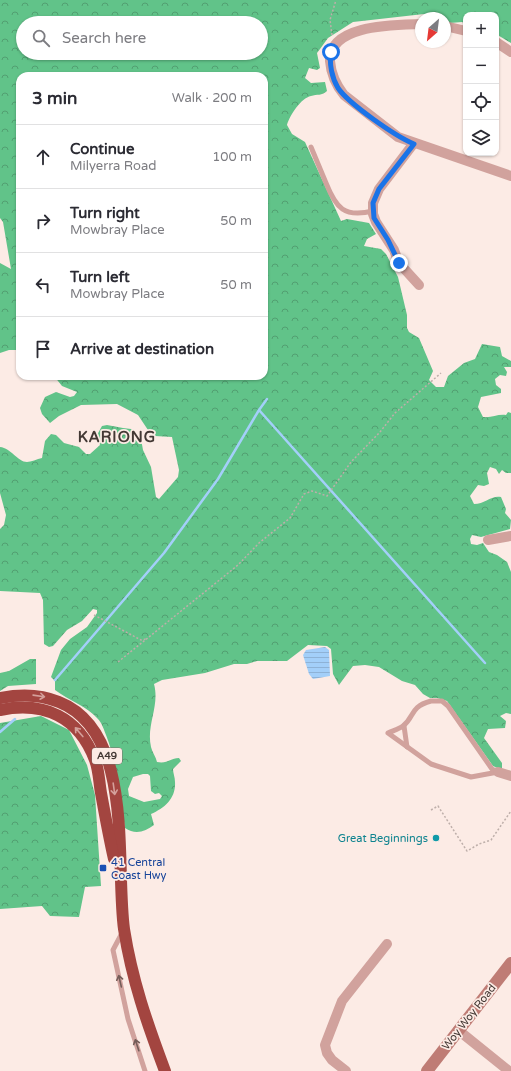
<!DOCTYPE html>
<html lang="en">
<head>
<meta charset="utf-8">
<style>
	body { margin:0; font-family:"Varela Round",sans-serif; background:#f7f7f7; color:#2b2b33 }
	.controls { position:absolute; right:12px; top:12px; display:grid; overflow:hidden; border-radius:8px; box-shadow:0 1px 3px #0004 }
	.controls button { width:36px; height:36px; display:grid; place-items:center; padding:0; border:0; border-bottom:1px solid #e1e1e2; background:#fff; color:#2b2b33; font:20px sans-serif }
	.compass { position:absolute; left:415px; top:12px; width:36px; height:36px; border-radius:50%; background:#fff; box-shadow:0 1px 3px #0004; rotate:208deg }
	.stop { position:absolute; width:12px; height:12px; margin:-9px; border:3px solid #1a73e8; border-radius:50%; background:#fff }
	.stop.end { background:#1a73e8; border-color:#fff; box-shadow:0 1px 4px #0008 }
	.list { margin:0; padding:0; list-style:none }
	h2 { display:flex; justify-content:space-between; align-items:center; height:52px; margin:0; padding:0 16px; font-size:17px }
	h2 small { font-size:13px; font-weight:400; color:#7c7c81 }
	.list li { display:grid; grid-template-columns:26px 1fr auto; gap:12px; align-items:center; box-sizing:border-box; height:64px; padding:0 16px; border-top:1px solid #e1e1e2 }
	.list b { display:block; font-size:15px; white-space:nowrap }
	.list p { margin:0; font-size:13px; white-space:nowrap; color:#7c7c81 }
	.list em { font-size:13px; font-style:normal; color:#7c7c81 }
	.icon { flex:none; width:22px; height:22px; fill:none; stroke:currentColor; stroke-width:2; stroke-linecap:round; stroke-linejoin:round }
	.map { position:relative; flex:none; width:511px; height:1071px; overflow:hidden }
	.search { position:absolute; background:#fff; box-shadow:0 1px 3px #0004; left:16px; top:16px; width:252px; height:44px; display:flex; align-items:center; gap:10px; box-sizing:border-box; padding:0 14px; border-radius:22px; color:#7c7c81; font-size:15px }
	.panel { position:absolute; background:#fff; box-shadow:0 1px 3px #0004; left:16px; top:72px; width:252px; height:308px; border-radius:12px }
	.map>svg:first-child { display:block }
</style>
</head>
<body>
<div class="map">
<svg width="511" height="1071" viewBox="0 0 511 1071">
	<defs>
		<pattern id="forest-crowns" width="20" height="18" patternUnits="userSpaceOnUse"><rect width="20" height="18" fill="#61c389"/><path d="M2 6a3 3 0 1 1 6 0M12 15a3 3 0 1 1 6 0" fill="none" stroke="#529f71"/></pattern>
		<pattern id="water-rules" width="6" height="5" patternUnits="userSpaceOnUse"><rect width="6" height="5" fill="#a3cff9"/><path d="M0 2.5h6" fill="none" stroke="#8eb2d6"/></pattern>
	</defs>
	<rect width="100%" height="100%" fill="#fcebe5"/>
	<!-- forest -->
	<g fill="url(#forest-crowns)" fill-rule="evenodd">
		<path d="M 0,0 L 511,0 L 511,43 L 496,34 L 496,15 L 466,15 L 466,24 L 462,22 L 450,23 L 445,18 L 433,18 L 424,14 L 353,22 L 328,38 L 320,49 L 317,53 L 320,68 L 317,70 L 309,68 L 305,78 L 311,83 L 325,82 L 327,91 C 322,96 317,94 311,96 C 301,98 290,115 287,125 L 292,134 L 305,142 L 341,221 L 347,219 L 369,223 L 376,234 L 367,239 L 364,246 L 381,249 L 386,254 L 398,277 L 407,315 L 407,328 L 409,332 L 419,338 L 433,371 L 429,380 L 436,387 L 444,387 L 448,376 L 464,363 L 475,359 L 482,344 L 500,347 L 502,356 L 511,361 L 511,367 L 504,367 L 507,372 L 506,376 L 500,375 L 495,379 L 496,385 L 501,389 L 501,393 L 481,397 L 478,407 L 483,417 C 492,418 497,414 506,415 L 508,412 L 511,413 L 511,473 L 506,473 L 502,470 L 499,474 L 496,469 L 490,467 L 487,473 L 489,484 L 484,486 L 478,485 L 470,496 L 474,504 C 485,504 491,495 501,497 L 506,509 L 505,513 L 511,520 L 510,529 L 481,537 L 472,535 L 470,539 L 471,544 L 477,545 L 483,543 L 489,552 L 497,555 L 507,562 L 511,572 L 511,714 L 506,713 L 500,716 L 506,721 L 505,728 L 488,729 L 484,738 L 502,763 L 502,770 L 493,766 L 447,701 L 437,698 L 430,698 L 423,694 L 415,685 L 402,681 L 379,667 L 365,665 L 353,666 L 339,685 L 333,674 L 331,649 L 327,646 L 308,645 L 287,661 L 257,661 L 247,664 L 234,664 L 205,673 L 162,680 L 154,684 C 160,706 146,725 151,747 C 152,752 156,757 157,762 C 168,764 170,758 179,758 L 181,761 L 173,769 C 173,773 175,777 175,782 C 176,798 165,808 151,814 L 154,825 C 145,832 135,835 125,828 C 120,797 118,765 106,735 C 104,730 102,723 98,719 C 87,706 68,700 55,690 L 55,681 L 51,677 L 61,650 L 70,639 L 87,627 L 97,613 L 97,610 L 93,609 L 82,621 L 67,630 L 53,646 L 49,647 L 44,644 L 43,600 L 40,593 L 0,591 L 0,529 L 4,525 L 6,515 L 0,493 L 0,447 C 11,448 18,462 27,462 C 31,462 37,459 42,458 L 45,441 L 51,434 L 56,435 L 64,443 L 79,447 L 86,454 L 90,454 L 100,445 L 97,435 L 102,426 L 107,425 L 123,428 L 131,429 L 136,433 L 141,439 L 143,450 L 151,467 L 156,497 L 159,499 L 178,477 L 179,470 L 172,437 L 155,436 L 150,433 L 138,415 L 117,404 L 81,405 L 59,416 L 50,423 L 42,414 L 40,408 L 45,397 L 56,392 L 70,397 L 74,396 L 77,392 L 62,386 L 54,376 L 264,376 L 264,76 L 20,76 L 20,350 L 9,350 L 0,353 L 0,263 L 11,269 L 3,222 L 0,218 ZM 23,23 L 261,23 L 261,53 L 23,53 ZM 143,774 L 148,774 L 150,776 L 151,791 L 155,794 L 159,793 L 162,796 L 160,799 L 144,802 L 129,796 L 128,789 L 133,777 Z"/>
		<polygon points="30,659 36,659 36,684 8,686 0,691 0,673 9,671"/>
		<polygon points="41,716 69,730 87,765 95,795 101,886 85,887 79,917 50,916 42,906 0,909 0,723"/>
	</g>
	<!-- water -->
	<polygon fill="url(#water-rules)" points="325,647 329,650 330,676 313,679 309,674 303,655 306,650"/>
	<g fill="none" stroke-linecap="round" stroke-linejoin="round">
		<!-- stream -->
		<g stroke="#a3cff9" stroke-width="2.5">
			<polyline points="259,410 267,399"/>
			<polyline points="55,680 164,553 218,479 259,410 485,663"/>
			<polyline points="0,732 15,719"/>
		</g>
		<!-- path -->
		<g stroke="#beafaa" stroke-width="1.5" stroke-dasharray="2 2" stroke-linecap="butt">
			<polyline points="332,35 330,20 336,0"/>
			<polyline points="94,615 141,640 146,639"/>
			<polyline points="118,662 238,565 259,543 290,518 304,494 312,491 327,496 351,462 380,432 395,413 441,373"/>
			<polyline points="431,810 438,806 467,851 479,844 491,840 511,811"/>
		</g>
		<!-- lane -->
		<g stroke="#d1a29d" stroke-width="5">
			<path d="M 311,147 C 316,159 321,171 326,183 C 336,208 344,218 373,211"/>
			<path d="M 431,701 L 442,701 L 448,706 L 492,769 L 498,772 L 471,777 L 431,764 L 388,733 C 392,731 399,729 403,726 C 415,717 409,707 431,701 Z"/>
			<polyline points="404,726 407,747"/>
			<polyline points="122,933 113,950 128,1019 145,1071"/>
		</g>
		<!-- street -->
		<g stroke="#d1a29d" stroke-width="10">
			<path d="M 421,24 C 395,25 329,24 330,61 C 331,74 336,85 344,95 L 398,137 L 511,176"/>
			<polyline points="445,26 466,31"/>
			<polyline points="496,42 511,52"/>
			<polyline points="414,143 379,189 373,203 373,214 376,222 394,250 399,263 419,285"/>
			<polyline points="488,540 511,536"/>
			<polyline points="498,772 511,776"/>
			<polyline points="458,1030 509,1071"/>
			<polyline points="346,1071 332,1060 327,1053 325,1045 342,1001 387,944"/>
		</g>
		<!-- secondary -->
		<polyline stroke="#bf7c75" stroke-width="12" points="427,1071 511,963"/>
		<!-- highway -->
		<g stroke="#a34540" stroke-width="12">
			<path d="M 0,698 C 20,694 40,694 59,702 C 135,732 115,863 124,929 C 132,980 147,1023 165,1071"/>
			<path d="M 0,710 C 44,701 79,717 95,760 C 99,770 99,782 101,793 C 105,815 109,837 114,859"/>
		</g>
	</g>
	<!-- one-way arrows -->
	<defs><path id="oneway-shaft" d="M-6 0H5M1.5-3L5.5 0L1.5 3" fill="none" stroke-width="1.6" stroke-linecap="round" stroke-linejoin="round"/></defs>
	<g stroke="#d4a09b">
		<use href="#oneway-shaft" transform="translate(39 696) rotate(8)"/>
		<use href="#oneway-shaft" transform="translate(79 732) rotate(-130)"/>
		<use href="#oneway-shaft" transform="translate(114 789) rotate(82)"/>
	</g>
	<g stroke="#755d59">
		<use href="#oneway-shaft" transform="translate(120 981) rotate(-103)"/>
		<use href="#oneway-shaft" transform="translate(137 1045) rotate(-108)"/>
	</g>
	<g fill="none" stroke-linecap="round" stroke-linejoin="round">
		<!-- route -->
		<path stroke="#1a73e8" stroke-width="5" d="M 331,52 C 329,64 332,78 338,88 C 349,104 395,136 414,144 L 379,189 L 373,203 L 374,218 L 388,240 L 399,263"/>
	</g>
	<!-- markers -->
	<circle fill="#0f9aa8" stroke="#fcebe5" stroke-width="1.5" cx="436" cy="838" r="4"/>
	<rect fill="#1a4fb4" stroke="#fcebe5" stroke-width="1.5" x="99" y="864" width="8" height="8" rx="2"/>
	<g text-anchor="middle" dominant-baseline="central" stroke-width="3.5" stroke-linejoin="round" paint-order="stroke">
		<!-- shield labels -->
		<rect fill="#fcebe5" stroke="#7a6e69" stroke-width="1" x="92" y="748" width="30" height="16" rx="3"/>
		<g font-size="10" font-weight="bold" fill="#433834">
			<text x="107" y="756">A49</text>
		</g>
		<!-- culture labels -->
		<g font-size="11" fill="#0d838f" stroke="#fcebe5" text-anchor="end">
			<text x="428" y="838">Great Beginnings</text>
		</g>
		<!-- transit labels -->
		<g font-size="11" fill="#164399" stroke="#fcebe5" text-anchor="start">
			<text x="111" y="862">41 Central<tspan x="111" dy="13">Coast Hwy</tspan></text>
		</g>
		<!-- street labels -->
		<g font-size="11" fill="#433834" stroke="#fcebe5">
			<text transform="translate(469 1017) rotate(-52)">Woy Woy Road</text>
		</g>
		<!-- district labels -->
		<g font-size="15" font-weight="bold" letter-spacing="1" fill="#433834" stroke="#fcebe5">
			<text x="117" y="437">KARIONG</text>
		</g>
	</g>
</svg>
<div class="controls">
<button>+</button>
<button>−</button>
<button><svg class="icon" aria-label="locate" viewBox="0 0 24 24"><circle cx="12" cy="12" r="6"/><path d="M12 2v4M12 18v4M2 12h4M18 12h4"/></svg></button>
<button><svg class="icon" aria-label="layers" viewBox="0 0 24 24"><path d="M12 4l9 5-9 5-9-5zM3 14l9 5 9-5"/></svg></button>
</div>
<svg class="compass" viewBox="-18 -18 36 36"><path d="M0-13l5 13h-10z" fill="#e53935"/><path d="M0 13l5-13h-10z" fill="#7c7c81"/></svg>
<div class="stop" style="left:331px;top:52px"></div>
<div class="stop end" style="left:399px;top:263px"></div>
<div class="search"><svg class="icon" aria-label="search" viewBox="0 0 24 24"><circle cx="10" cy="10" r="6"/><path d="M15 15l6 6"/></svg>Search here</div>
<section class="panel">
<h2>3 min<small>Walk · 200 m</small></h2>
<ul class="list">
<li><svg class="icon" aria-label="ahead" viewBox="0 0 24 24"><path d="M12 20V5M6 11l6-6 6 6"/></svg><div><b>Continue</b><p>Milyerra Road</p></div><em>100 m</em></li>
<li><svg class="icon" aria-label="right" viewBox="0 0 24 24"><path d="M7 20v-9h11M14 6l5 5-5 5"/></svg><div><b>Turn right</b><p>Mowbray Place</p></div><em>50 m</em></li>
<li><svg class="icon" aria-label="left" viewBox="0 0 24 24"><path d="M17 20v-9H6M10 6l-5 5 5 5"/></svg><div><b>Turn left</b><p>Mowbray Place</p></div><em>50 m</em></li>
<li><svg class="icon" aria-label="arrive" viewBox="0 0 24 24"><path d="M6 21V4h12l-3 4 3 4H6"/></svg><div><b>Arrive at destination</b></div></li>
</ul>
</section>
</div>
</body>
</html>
